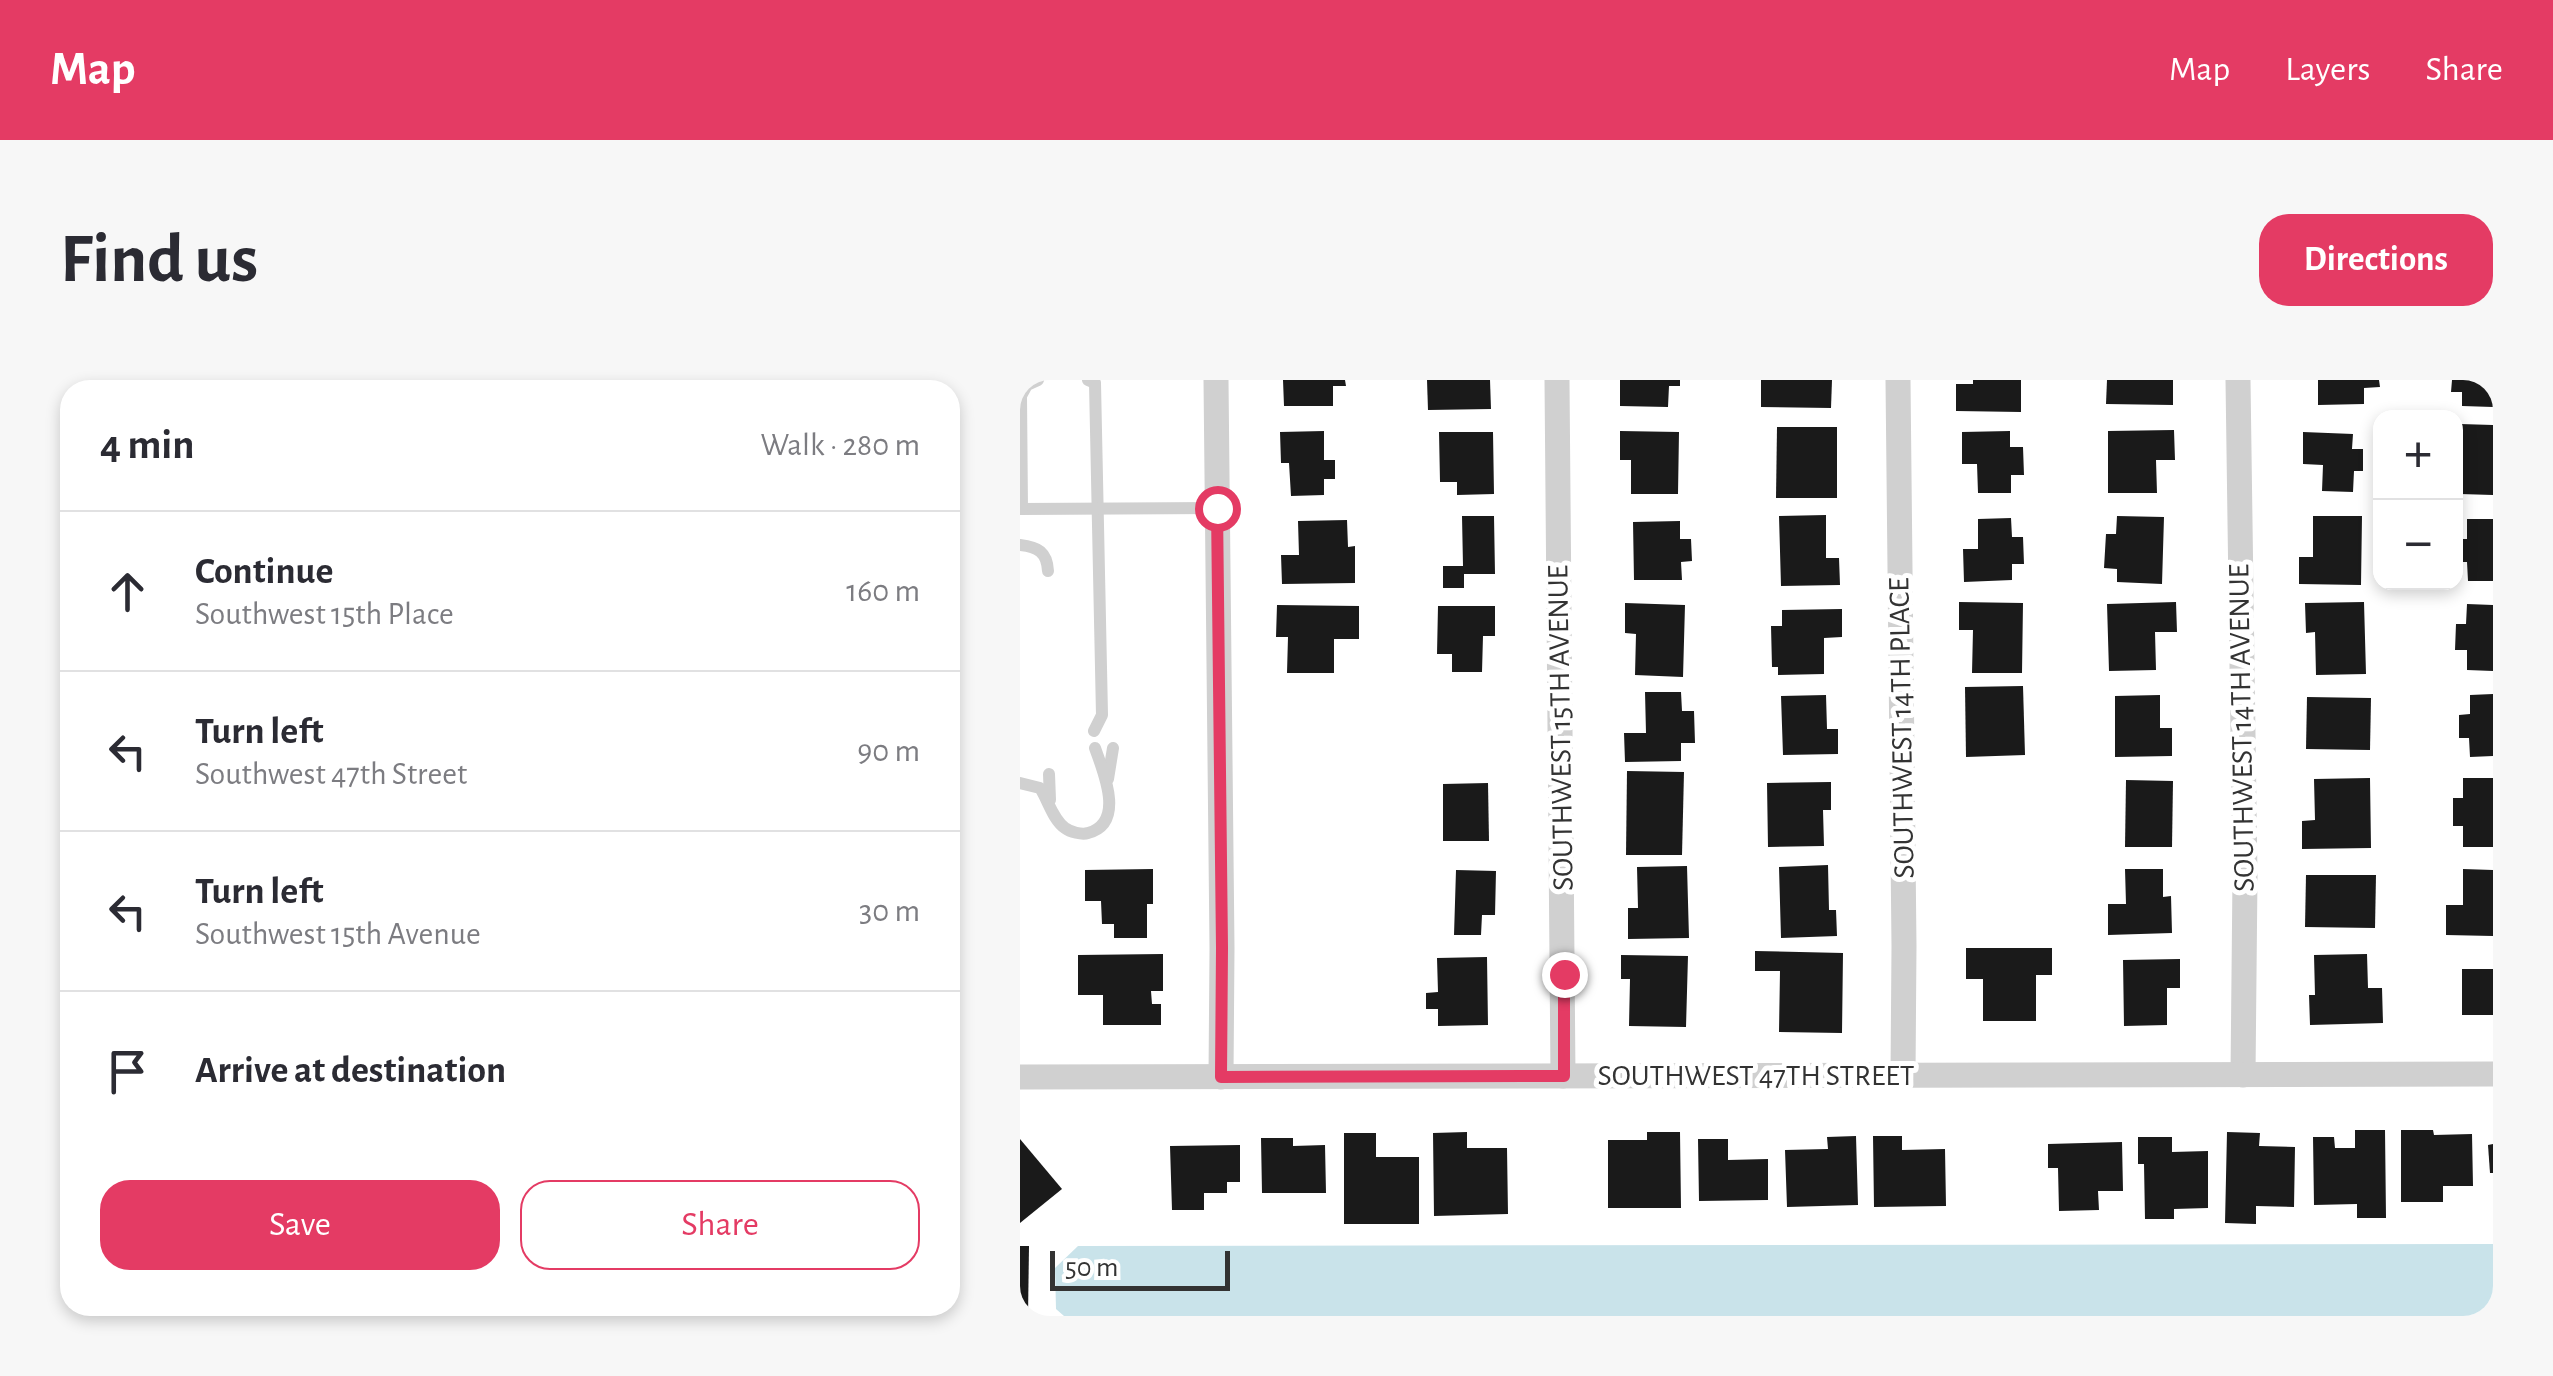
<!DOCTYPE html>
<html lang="en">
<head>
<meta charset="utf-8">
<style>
	body { margin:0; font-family:"Alegreya Sans",sans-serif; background:#f7f7f7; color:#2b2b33 }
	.controls { position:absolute; right:30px; top:30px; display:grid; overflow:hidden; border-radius:20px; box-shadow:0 5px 15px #0003 }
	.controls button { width:90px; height:90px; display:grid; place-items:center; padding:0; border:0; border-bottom:2px solid #e1e1e2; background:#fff; color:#2b2b33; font:50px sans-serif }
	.scale { position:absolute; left:30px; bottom:25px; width:180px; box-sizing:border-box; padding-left:10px; border:5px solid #333; border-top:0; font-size:28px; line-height:35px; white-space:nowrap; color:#333; -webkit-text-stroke:8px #fff; paint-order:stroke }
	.stop { position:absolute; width:30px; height:30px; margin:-22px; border:8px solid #e43b64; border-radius:50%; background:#fff }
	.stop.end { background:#e43b64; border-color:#fff; box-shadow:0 2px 10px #0008 }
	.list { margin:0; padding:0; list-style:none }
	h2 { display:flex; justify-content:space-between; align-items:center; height:130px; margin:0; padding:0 40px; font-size:42px }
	h2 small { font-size:32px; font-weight:400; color:#7c7c81 }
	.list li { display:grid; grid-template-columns:65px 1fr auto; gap:30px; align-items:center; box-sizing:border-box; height:160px; padding:0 40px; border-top:2px solid #e1e1e2 }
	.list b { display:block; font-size:38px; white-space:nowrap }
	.list p { margin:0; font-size:32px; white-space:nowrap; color:#7c7c81 }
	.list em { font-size:32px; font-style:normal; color:#7c7c81 }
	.actions { display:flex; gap:20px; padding:30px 40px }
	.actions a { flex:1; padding:22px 0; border:2px solid #e43b64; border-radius:30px; text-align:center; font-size:35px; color:#e43b64 }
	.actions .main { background:#e43b64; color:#fff }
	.icon { flex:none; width:55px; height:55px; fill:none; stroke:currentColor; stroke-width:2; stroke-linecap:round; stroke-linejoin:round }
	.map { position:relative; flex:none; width:1473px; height:936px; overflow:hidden; border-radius:30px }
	header { display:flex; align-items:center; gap:60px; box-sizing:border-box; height:140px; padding:0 50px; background:#e43b64; color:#fff }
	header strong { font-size:48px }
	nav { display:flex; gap:55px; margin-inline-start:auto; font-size:35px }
	.intro { display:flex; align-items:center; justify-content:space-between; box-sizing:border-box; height:240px; padding:0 60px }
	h1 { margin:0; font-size:70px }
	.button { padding:25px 45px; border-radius:30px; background:#e43b64; color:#fff; font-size:35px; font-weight:700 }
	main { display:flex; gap:60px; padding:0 60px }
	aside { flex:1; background:#fff; border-radius:30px; box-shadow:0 5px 15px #0003 }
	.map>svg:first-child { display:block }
</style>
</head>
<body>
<header>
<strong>Map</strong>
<nav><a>Map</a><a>Layers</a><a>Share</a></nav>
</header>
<div class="intro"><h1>Find us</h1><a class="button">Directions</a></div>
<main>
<aside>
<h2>4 min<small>Walk · 280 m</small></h2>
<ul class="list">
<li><svg class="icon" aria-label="ahead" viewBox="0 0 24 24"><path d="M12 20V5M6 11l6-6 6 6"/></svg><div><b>Continue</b><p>Southwest 15th Place</p></div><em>160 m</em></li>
<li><svg class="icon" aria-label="left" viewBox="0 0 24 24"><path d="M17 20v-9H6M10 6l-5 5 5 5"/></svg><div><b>Turn left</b><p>Southwest 47th Street</p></div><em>90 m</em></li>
<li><svg class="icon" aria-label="left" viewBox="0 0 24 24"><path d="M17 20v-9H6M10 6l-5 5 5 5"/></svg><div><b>Turn left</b><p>Southwest 15th Avenue</p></div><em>30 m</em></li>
<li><svg class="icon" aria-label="arrive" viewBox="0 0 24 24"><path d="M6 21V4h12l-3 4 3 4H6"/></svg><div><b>Arrive at destination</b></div></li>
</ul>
<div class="actions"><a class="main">Save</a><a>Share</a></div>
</aside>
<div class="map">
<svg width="1473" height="936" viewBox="0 0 1473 936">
	<rect width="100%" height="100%" fill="#fff"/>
	<!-- water -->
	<polygon fill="#c9e3ea" points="1473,864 1473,936 44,936 36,929 35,888 58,866"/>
	<!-- building -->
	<g fill="#1a1a1a">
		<polygon points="263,0 325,0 326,6 313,6 313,26 264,26"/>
		<polygon points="407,0 470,0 471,29 408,30"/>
		<polygon points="600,0 660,0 660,6 649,6 648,27 600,26"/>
		<polygon points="741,0 812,0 811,28 741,27"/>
		<polygon points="953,0 1001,0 1001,32 936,31 936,4 953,4"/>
		<polygon points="1087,0 1153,0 1153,25 1086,24"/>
		<polygon points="1298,0 1359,0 1360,7 1344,8 1344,24 1298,25"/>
		<polygon points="1432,0 1473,0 1473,27 1442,26 1442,12 1431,12"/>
		<polygon points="1440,44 1473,45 1473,115 1440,114 1440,95 1436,95 1436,68 1440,68"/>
		<polygon points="757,47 817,47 817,118 756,118"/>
		<polygon points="1154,50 1155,80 1136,80 1137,113 1088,113 1088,51"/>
		<polygon points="304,51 304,80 315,80 315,99 304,99 304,115 271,116 269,83 261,83 260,52"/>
		<polygon points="600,51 659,52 658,114 611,114 611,80 600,80"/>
		<polygon points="990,51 990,67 1003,67 1004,95 991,95 991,113 958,113 957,84 942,84 942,52"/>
		<polygon points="419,52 473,52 474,114 437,115 437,102 420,102"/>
		<polygon points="1283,52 1333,54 1332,69 1343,69 1343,91 1334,91 1333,112 1302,111 1303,85 1283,84"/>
		<polygon points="806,135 806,178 819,178 820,205 761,206 759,136"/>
		<polygon points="442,136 474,136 475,194 444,194 444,208 423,208 423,186 443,186"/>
		<polygon points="1097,136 1144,137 1142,204 1097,202 1097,189 1084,188 1086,154 1096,154"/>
		<polygon points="1293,136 1342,136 1341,205 1279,204 1279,177 1293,177"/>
		<polygon points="991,138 992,157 1003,157 1004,184 992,184 992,200 944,202 943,169 958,169 958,139"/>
		<polygon points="1447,139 1473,139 1473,201 1448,201 1447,182 1436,182 1436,159 1447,159"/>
		<polygon points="327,140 328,167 335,166 335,203 262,204 261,175 279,175 278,141"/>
		<polygon points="660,141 660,159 671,159 672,181 661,182 662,200 614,200 613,142"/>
		<polygon points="939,222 1003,223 1002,293 952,293 953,250 939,250"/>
		<polygon points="1156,222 1157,252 1135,252 1136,290 1089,291 1087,224"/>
		<polygon points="1344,222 1346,294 1296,295 1295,252 1286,253 1285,223"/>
		<polygon points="605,223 665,225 663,297 615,295 616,254 605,253"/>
		<polygon points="1447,224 1473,225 1473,291 1447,290 1447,270 1435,270 1436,244 1446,244"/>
		<polygon points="257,225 339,226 339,259 314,259 314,293 267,293 268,257 256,257"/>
		<polygon points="418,226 475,226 475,256 463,256 462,292 432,292 432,274 417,274"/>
		<polygon points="822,229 822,257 804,258 804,294 758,295 758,287 752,287 751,246 762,246 762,230"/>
		<polygon points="1003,306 1005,375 946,377 945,307"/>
		<polygon points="625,312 661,312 662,331 674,331 675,363 661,363 661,381 605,382 604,353 626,353"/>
		<polygon points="1473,314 1473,376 1450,377 1449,358 1439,358 1439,335 1450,334 1450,315"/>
		<polygon points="806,315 807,349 818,349 818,374 763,375 761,316"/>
		<polygon points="1140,315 1140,348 1152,348 1152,376 1095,377 1095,316"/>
		<polygon points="1287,317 1351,318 1350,370 1286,369"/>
		<polygon points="607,391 664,392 662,475 606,475"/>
		<polygon points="1350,398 1351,468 1282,469 1282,441 1295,440 1294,399"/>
		<polygon points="1443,398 1473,398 1473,467 1443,467 1443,446 1433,446 1433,418 1443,418"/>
		<polygon points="1106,400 1153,401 1152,467 1105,467"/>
		<polygon points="811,402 811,430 803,430 804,466 748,467 747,403"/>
		<polygon points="468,403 469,461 423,461 423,404"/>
		<polygon points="808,485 809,530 816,530 817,556 761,558 759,487"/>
		<polygon points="667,486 669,558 608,559 608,528 618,528 617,487"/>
		<polygon points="133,489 133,524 127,524 127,558 94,558 94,544 82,544 81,521 65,521 65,490"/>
		<polygon points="1105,489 1143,489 1143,517 1151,516 1152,553 1088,555 1088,524 1106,524"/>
		<polygon points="1443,489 1473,490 1473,556 1426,555 1426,525 1443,525"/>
		<polygon points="436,490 476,491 475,535 462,535 461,555 434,555"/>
		<polygon points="1286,495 1356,495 1355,548 1285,547"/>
		<polygon points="946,568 1032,568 1032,595 1016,595 1016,641 963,641 963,599 946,599"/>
		<polygon points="735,571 823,573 822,653 759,652 760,591 735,591"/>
		<polygon points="143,574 143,611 131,611 132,624 141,624 141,645 83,645 83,615 58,615 58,575"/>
		<polygon points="1347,574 1348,608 1362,608 1363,643 1290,645 1289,615 1295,615 1294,575"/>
		<polygon points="601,575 668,576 666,647 609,646 610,599 601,599"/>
		<polygon points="467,577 468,645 418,646 418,629 406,629 406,613 418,612 417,578"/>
		<polygon points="1160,579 1160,608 1147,608 1147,645 1104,646 1103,580"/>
		<rect x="1442" y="589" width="31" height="46"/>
		<polygon points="1335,750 1365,750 1366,838 1337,838 1337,824 1294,825 1293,757 1314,757 1315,768 1335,768"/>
		<polygon points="1381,750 1413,750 1414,755 1452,754 1453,806 1423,806 1423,822 1381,822"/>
		<polygon points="447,752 447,768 487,768 488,834 414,836 413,753"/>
		<polygon points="627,752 660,752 661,828 588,828 588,760 627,760"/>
		<polygon points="1207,752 1240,753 1239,766 1275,767 1274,827 1236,826 1236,844 1205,843"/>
		<polygon points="324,753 356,753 356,777 399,777 399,844 324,844"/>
		<polygon points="836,756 838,825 767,827 765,770 808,769 807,757"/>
		<polygon points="853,756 882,756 882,770 925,769 926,826 854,827"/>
		<polygon points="1118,757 1152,757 1152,772 1188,771 1188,828 1154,829 1154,839 1125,839 1124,784 1118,784"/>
		<polygon points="241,758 273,758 273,766 305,765 306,813 242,813"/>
		<polygon points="0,759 42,809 0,843"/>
		<polygon points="678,759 708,759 708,780 748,779 748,820 679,821"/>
		<polygon points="1102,762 1103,811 1078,811 1079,830 1039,831 1038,788 1028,788 1028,764"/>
		<polygon points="1473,764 1473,793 1470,793 1468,765"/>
		<polygon points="220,765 220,802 207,802 207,813 184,813 184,830 152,830 150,766"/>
		<polygon points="0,866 9,866 8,936 0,936"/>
	</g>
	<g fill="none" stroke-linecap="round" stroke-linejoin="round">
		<!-- service -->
		<g stroke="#d0d0d0" stroke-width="12">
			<polyline points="68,0 75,3 82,335 74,351"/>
			<polyline points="0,129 197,128"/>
			<polyline points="2,129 1,16 7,5 18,0"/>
			<path d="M 0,165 C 18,167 27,172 28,191"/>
			<polyline points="29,394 30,420"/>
			<polyline points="88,399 93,368"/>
			<path d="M 0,403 L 20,408 C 28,420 33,440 45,448 C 50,452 62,455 68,453 C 106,443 83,391 75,368"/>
		</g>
		<!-- minor -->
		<g stroke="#d0d0d0" stroke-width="25">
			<polyline points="196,0 202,568 201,697"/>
			<polyline points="537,0 543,696"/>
			<polyline points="878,0 884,566 883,696"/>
			<polyline points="1218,0 1225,496 1223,695"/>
			<polyline points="0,697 1473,694"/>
		</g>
	</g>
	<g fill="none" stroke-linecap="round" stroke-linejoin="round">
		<!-- route -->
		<polyline stroke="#e43b64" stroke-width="12" points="197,128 202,568 201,697 544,696 544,594"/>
	</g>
	<g text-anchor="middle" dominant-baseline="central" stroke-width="10" stroke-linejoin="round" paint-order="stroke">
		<!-- street labels -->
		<g font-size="30" fill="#333" stroke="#fff">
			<text transform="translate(541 348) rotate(-91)">SOUTHWEST 15TH AVENUE</text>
			<text transform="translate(882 348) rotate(-91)">SOUTHWEST 14TH PLACE</text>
			<text transform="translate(1222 348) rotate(-91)">SOUTHWEST 14TH AVENUE</text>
			<text x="736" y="696">SOUTHWEST 47TH STREET</text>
		</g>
	</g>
</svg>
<div class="controls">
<button>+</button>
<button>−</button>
</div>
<div class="scale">50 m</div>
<div class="stop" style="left:197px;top:128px"></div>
<div class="stop end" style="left:544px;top:594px"></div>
</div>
</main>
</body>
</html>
